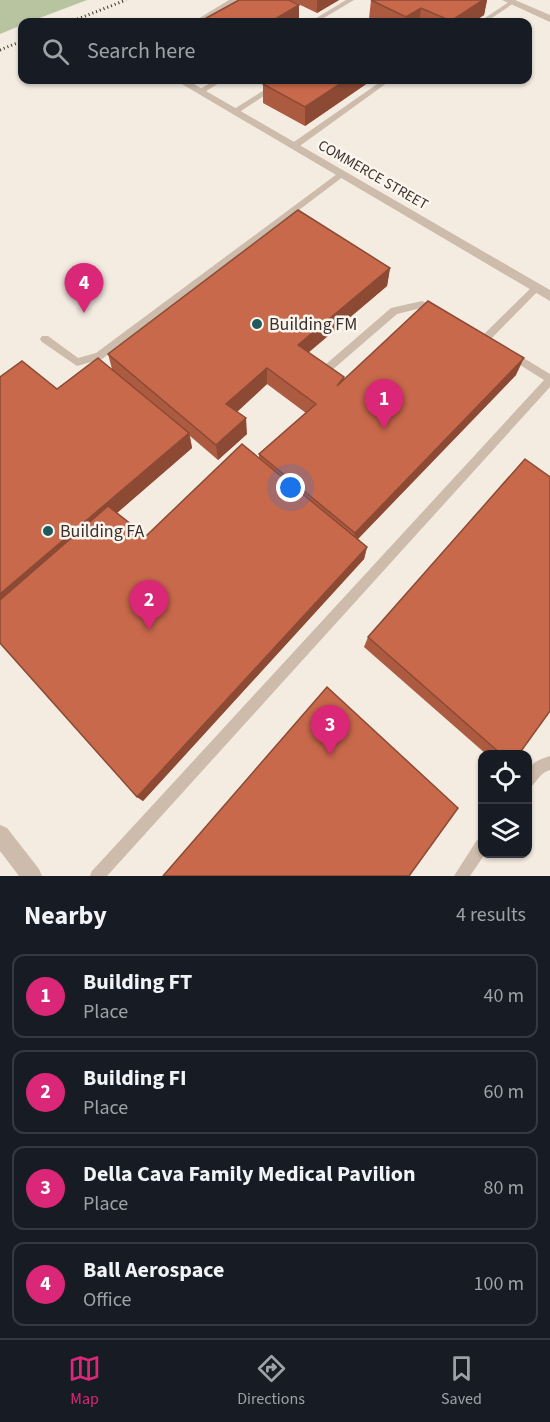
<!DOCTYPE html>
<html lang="en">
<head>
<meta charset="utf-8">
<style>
	body { margin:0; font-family:"Source Sans 3",sans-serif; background:#242831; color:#f1f3f6 }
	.controls { position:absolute; right:18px; bottom:18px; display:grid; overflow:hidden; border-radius:12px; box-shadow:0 2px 4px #0004 }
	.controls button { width:54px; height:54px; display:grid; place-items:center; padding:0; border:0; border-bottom:2px solid #363941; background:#171b24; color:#f1f3f6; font:30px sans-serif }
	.you { position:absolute; left:291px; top:488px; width:21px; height:21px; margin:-15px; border:4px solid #fff; border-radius:50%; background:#1a73e8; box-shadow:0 0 0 9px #1a73e833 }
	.badge { display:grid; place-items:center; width:39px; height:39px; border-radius:50%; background:#db2777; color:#fff; font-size:20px; font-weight:700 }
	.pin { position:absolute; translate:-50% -50px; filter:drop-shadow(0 2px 3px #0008) }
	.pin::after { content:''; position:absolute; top:32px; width:21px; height:18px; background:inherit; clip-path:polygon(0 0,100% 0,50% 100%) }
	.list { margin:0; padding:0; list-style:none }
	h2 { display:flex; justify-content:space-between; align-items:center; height:78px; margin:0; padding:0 24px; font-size:26px }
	h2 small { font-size:20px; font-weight:400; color:#9ea1a6 }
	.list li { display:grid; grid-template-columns:39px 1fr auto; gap:18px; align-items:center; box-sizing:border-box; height:84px; margin:0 12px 12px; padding:0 12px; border:2px solid #363941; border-radius:12px }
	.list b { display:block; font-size:22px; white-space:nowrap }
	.list p { margin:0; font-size:20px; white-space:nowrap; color:#9ea1a6 }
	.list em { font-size:20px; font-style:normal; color:#9ea1a6 }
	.icon { flex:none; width:33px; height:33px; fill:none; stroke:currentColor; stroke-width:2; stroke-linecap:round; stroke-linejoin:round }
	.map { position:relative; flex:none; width:550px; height:876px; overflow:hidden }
	.search { position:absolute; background:#171b24; box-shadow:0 2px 4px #0004; left:18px; right:18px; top:18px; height:66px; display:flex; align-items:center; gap:15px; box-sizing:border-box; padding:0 21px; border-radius:12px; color:#9ea1a6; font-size:22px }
	.sheet { height:462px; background:#171b24 }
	nav { display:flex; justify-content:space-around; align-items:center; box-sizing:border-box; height:84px; border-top:2px solid #363941; background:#171b24; font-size:16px; color:#9ea1a6 }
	nav a { display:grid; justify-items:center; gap:3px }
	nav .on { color:#db2777 }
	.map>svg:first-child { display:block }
</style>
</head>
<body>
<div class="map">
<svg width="550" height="876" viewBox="0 0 550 876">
	<rect width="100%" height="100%" fill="#f4ebe1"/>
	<!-- green -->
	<polygon fill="#b8c4a0" points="0,0 87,0 29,22 22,22 22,25 0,34"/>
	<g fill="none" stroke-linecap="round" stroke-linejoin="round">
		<!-- service -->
		<g fill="#cdbbac" fill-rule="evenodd">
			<polygon points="346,0 354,0 317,22 310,22"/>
			<polygon points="512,0 515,2 514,3 486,22 479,22"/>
			<polygon points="216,80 224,80 203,93 196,91"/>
			<polygon points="280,80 288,80 238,113 235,113 231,111"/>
			<polygon points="383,80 391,80 297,148 291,148 291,144"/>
			<polygon points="341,171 345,174 344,176 102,359 77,366 42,342 40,339 42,336 48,336 78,358 96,353"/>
			<polygon points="536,285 541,288 539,290 488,342 482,342 480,339 482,336 533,286"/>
			<polygon points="422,301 439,308 441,310 439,312 436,314 421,308 397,314 331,371 325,371 323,368 325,365 391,308"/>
			<polygon points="512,351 550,374 550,387 107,876 90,876 92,871 544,380 509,358 507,355 509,352"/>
			<path d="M 550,756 L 550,770 C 537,774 538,784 528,788 C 528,765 529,763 550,756 Z"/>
			<polygon points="482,838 482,854 485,854 470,876 454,876 477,840"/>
		</g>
		<!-- minor -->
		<g fill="#cdbbac" fill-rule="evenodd">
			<polygon points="229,0 241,0 204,22 193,22"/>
			<polygon points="502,0 515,0 550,15 550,22"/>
			<polygon points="175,80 187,80 550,290 550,301"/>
			<polygon points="0,825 7,828 39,869 42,876 19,876 0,851"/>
		</g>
		<!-- rail -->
		<g stroke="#3b302b" stroke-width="3" stroke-dasharray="1 3" stroke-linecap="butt">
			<polyline points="70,22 126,0"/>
			<polyline points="0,50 22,41"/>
		</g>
	</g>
	<!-- wall -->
	<g fill="#ac5a40" fill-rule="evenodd">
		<polygon points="290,0 339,0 317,13"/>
		<polygon points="371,0 487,0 484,15 473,22 376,22 369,19"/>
		<polygon points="372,80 305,126 263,103 263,84"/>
		<path d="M 390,268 L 387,286 L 308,353 L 344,379 L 516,375 L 358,539 L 367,547 L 364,559 L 143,801 L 137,797 L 57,389 L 112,369 L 108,354 ZM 267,384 L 306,413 L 259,454 L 259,458 L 146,536 L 117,513 L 192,448 L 190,436 L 218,460 L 247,434 L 237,412 Z"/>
		<polygon points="368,637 519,754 486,754 364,647"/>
	</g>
	<!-- shaded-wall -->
	<g fill="#8c4a34">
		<polygon points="317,0 339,0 317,13"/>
		<polygon points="483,0 487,0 484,15 473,22 451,22 451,21"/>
		<polygon points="299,5 299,22 270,22"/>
		<polygon points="421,8 419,22 406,22 406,17"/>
		<polygon points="346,80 372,80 305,126 305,107"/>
		<polygon points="390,268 387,286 297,362 298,345"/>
		<polygon points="524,358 516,375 352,545 355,533"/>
		<polygon points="267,368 267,384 228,420 226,404"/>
		<polygon points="246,418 247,434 218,460 216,445"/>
		<polygon points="189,433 192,448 0,614 0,594"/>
		<polygon points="367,547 364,559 143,801 137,797"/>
	</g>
	<!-- building -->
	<g fill="#c8694b" stroke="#8c4a34" stroke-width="1.5">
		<polygon points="239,0 289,0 299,5 270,22 199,22"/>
		<polygon points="371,0 483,0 451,21 421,8 406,17"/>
		<polygon points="269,80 346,80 305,107 263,84"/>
		<polygon points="298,210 390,268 298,345 344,377 337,386 428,301 524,358 355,533 259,454 316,404 267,368 226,404 246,418 216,445 108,354"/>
		<polygon points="98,358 189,433 0,594 0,377 22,361 57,389"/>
		<polygon points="242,444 367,547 137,797 0,643 0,600 108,506 146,536"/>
		<polygon points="525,459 550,477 550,711 519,754 501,754 368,637"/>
		<polygon points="327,687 458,808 409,876 163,876"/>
	</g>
	<!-- markers -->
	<g fill="#1f5a5e" stroke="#fbf5ee" stroke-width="2">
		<circle cx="257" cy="324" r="6"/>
		<circle cx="48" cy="531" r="6"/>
	</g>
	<g text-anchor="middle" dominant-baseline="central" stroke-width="5" stroke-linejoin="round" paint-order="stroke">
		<!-- far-street labels -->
		<g font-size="15" fill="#3b302b" stroke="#fbf5ee">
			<text transform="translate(373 175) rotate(30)">COMMERCE STREET</text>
		</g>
		<!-- poi labels -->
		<g font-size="18" fill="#3b302b" stroke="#fbf5ee" text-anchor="start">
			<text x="269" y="324">Building FM</text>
			<text x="60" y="531">Building FA</text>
		</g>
	</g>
</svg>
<div class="controls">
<button><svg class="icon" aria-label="locate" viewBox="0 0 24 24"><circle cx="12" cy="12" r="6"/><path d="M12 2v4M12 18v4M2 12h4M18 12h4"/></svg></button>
<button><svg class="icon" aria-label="layers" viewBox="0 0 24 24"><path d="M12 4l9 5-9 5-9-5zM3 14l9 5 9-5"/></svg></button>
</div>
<div class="you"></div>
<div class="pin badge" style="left:384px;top:429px">1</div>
<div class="pin badge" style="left:149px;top:630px">2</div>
<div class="pin badge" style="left:330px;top:755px">3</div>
<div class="pin badge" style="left:84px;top:313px">4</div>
<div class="search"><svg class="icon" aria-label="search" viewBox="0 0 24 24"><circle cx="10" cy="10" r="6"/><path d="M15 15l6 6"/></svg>Search here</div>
</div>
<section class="sheet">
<h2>Nearby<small>4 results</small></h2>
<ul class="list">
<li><span class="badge">1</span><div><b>Building FT</b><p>Place</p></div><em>40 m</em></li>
<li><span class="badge">2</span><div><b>Building FI</b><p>Place</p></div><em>60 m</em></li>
<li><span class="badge">3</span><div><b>Della Cava Family Medical Pavilion</b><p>Place</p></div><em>80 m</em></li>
<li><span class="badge">4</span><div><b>Ball Aerospace</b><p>Office</p></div><em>100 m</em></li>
</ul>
</section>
<nav>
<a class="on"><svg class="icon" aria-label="map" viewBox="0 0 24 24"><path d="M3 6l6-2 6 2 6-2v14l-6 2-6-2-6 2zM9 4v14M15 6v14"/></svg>Map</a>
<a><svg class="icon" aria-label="directions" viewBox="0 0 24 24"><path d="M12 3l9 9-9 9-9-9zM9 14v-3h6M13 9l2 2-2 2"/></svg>Directions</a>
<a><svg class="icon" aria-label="saved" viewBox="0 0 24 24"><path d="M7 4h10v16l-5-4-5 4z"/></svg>Saved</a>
</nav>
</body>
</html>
